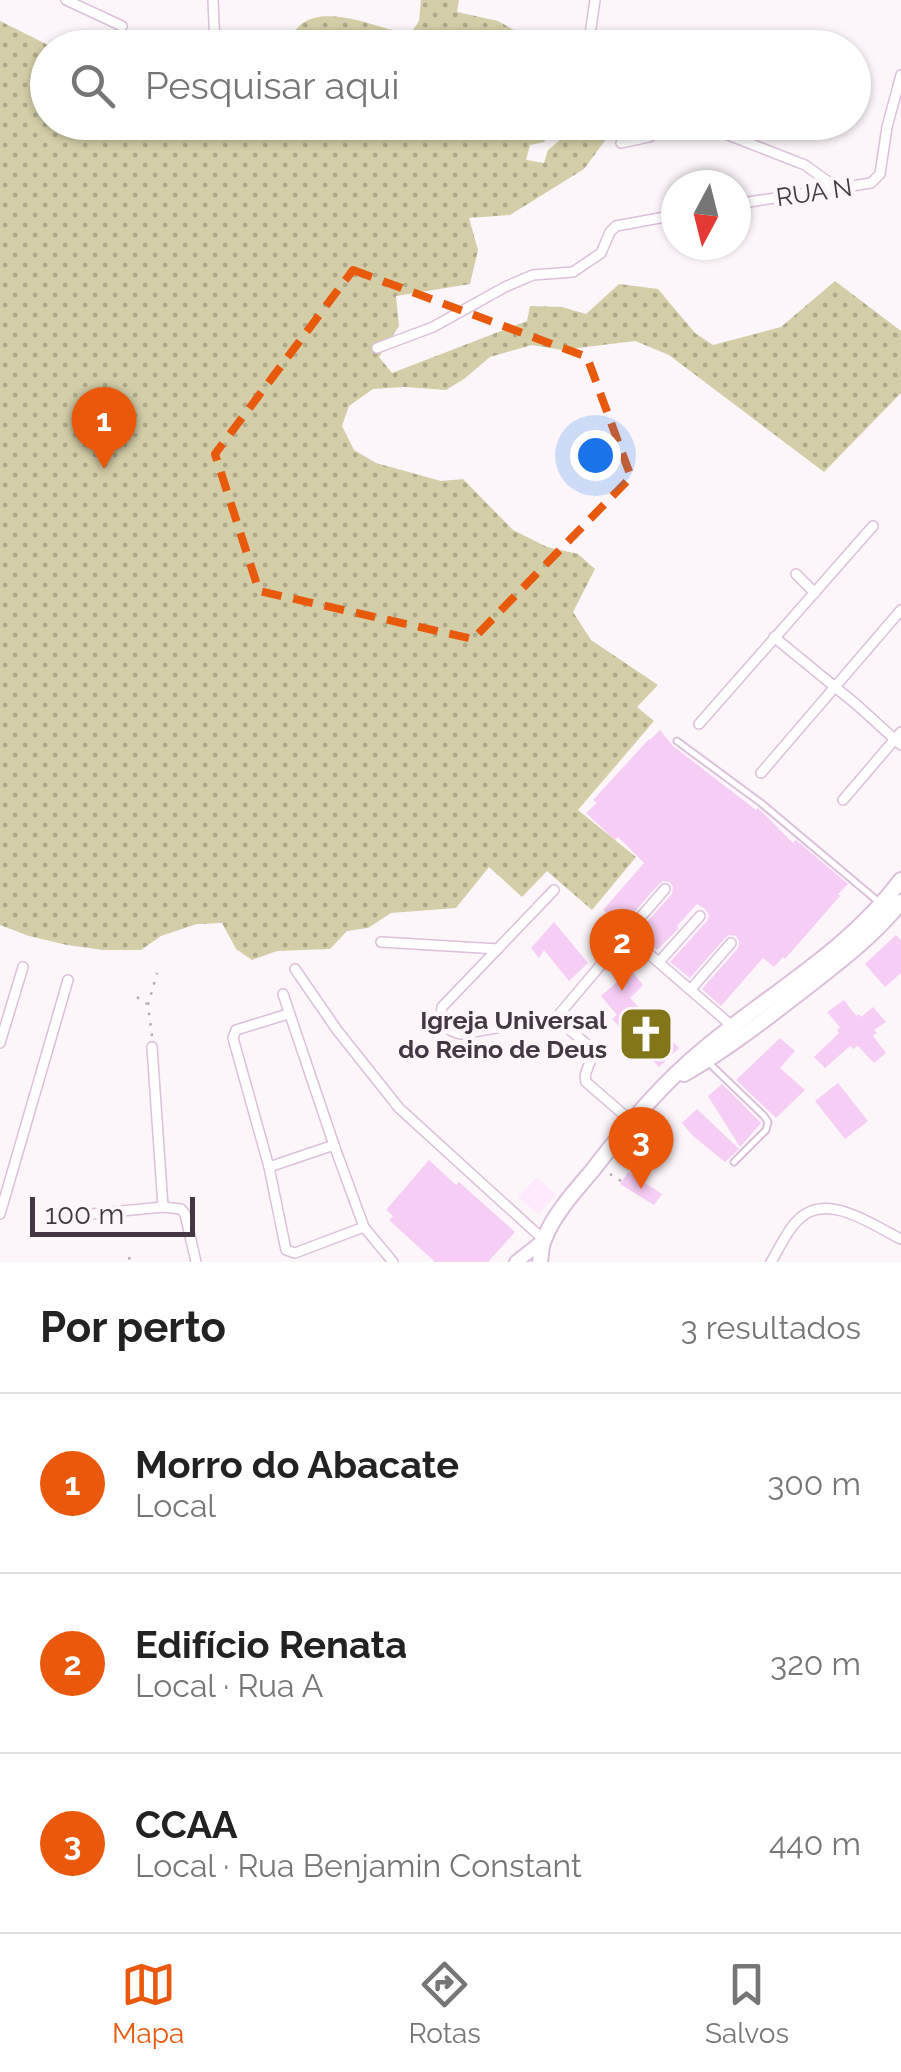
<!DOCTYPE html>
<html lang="pt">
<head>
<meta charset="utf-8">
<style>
	body { margin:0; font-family:Raleway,sans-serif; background:#f6f6f6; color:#222 }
	.compass { position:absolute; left:661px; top:170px; width:90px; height:90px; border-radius:50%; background:#fff; box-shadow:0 2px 8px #0004; rotate:187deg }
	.scale { position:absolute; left:30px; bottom:25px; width:165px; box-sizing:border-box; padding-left:10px; border:5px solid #423742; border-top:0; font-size:28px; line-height:35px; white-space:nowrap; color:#423742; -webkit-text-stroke:8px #fcf6fb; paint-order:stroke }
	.you { position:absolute; left:595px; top:455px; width:35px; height:35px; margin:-25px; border:8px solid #fff; border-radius:50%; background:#1a73e8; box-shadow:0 0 0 15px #1a73e833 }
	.badge { display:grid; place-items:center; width:65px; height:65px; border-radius:50%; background:#ea580c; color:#fff; font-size:32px; font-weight:700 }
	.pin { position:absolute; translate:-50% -82px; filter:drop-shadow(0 2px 5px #0008) }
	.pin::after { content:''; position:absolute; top:52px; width:35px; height:30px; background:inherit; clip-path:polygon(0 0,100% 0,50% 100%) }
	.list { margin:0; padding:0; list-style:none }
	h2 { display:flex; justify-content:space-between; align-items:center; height:130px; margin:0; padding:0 40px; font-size:42px }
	h2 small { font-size:32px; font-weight:400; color:#767676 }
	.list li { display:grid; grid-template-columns:65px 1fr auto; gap:30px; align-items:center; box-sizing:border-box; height:180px; padding:0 40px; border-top:2px solid #e0e0e0 }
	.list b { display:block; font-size:38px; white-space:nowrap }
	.list p { margin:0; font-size:32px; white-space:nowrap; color:#767676 }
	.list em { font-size:32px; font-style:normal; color:#767676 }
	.icon { flex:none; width:55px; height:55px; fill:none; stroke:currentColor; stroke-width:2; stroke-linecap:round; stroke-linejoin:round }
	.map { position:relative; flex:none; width:901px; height:1262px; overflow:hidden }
	.search { position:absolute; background:#fff; box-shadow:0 2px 8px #0004; left:30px; right:30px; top:30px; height:110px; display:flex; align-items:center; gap:25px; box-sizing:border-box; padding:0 35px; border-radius:55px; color:#767676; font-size:38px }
	.sheet { height:670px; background:#fff }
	nav { display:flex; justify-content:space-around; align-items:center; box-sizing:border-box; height:140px; border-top:2px solid #e0e0e0; background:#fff; font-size:28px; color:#767676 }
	nav a { display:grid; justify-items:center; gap:5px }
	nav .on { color:#ea580c }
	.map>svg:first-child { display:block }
</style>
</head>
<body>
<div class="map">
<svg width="901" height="1262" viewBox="0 0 901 1262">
	<defs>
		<pattern id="grass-dots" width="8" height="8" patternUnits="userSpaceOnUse" patternTransform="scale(2.5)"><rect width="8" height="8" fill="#d3cea7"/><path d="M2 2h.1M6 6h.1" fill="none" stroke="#ada88a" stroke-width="1.8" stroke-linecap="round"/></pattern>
	</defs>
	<rect width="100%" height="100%" fill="#fcf6fb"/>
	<!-- built -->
	<polygon fill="#fee9fd" points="537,1177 556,1195 539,1214 518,1198"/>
	<!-- grass -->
	<g fill="url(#grass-dots)">
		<path d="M 421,0 L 459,0 L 457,12 L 498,21 L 544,47 L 288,47 C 299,0 352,18 388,29 C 396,31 404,30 413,30 L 419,21 Z"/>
		<polygon points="0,21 52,47 48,48 48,122 186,122 195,126 196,122 538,123 545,142 530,145 526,160 544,163 548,150 578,125 607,138 584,169 510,215 469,218 478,250 470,284 396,296 399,326 379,357 392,373 527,321 530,306 562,307 586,314 619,284 658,289 695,333 713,345 781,327 835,281 901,331 901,393 824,472 669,355 635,341 562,350 532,345 490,357 464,379 446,390 405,387 373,389 349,406 342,426 354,450 376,463 441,481 463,479 513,530 547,547 578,554 595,569 573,612 591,640 658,685 637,707 654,721 578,810 636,857 592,910 547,871 522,897 489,867 456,908 391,913 368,928 347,931 330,949 277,951 252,960 236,949 222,923 197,924 161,936 141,950 103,950 67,945 29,936 0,925"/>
		<polygon points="588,30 659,39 692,38 701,47 545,48 560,35"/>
	</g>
	<!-- building -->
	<g fill="#f6cdf4">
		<polygon points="660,730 673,746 756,810 758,808 793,843 796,840 848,884 838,894 840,896 785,959 783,957 774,967 763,958 721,1006 702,989 738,948 739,941 736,936 729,935 725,938 690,978 670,962 707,921 709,915 705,909 697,904 677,926 679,928 657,950 637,933 672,894 673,887 670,882 663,881 659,884 622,926 603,910 644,863 618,837 615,840 586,813 597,803 593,800 649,739 650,740"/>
		<polygon points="554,922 588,963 569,981 544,950 539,958 531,948"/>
		<polygon points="896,935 901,941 901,973 885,987 865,964"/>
		<polygon points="631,970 643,985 630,998 679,1048 659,1067 612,1019 617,1015 601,996"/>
		<polygon points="844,1000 856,1016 859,1014 861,1017 873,1007 886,1022 874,1030 877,1033 873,1036 886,1053 874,1063 858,1046 853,1049 850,1046 825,1068 814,1057 839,1033 837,1030 840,1027 827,1012"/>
		<polygon points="780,1038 795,1051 780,1068 805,1090 776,1118 736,1080"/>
		<polygon points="838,1083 868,1121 845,1139 815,1101"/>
		<polygon points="722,1084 761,1123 740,1147 708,1096"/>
		<polygon points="697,1109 739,1149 725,1162 693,1136 682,1123"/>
		<polygon points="429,1160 456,1185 459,1182 515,1232 488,1262 435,1262 389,1220 393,1216 386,1210"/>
		<polygon points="628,1172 662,1194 654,1205 620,1184"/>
	</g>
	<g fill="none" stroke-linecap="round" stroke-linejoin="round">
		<!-- service casing -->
		<g stroke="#dcc0da" stroke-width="9">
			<g id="service">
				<polyline points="677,741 761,803 880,903"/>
				<polyline points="708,1062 764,1116 768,1122 766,1130 734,1162"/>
			</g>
		</g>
		<!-- minor casing -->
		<g stroke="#dcc0da" stroke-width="12">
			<g id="minor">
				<polyline points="66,0 122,26"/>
				<polyline points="213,0 215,46"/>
				<polyline points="588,48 595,0"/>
				<polyline points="621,143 649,137 669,125 705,126 805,165 837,188"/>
				<polyline points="736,204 871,183 880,174 887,127 901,75"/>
				<polyline points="377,348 433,327 505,287 533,275 573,272 601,253 610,232 616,226 676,215"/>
				<polyline points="796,574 815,593"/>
				<polyline points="774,637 857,705 901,745"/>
				<polyline points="699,724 873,526"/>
				<polyline points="761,773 901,610"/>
				<polyline points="843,800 901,732"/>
				<polyline points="665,889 626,934 732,1026"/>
				<path d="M 554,890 L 442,1007 C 439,1023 446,1031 461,1034 L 556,1018"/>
				<polyline points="381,942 498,949"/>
				<polyline points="659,962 700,916"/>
				<polyline points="295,969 337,1030 399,1108 544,1240"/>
				<polyline points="691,989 731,943"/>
				<polyline points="283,994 334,1145 364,1227 393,1262"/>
				<polyline points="288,1014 236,1030 233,1038 269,1167 286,1250 295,1253 364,1227"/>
				<path d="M 556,1018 L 592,1049 C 595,1061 582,1070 586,1082 L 631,1121"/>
				<polyline points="556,1018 621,941"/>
				<polyline points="0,1043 23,967"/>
				<polyline points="152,1047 163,1207"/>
				<polyline points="269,1167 334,1145"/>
				<polyline points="0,1214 68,980"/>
				<polyline points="91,1214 163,1207 181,1209 185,1214 196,1262"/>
				<path d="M 771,1262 C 779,1249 786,1232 797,1221 C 826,1190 872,1225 901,1239"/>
			</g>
		</g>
		<!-- secondary casing -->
		<g stroke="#dcc0da" stroke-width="16">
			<polyline id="secondary" points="516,1262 544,1240"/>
		</g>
		<!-- primary casing -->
		<g stroke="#dcc0da" stroke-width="18">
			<g id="primary">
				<path d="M 684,1074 C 724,1051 762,1022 798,994 C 834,966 872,938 901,902"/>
				<path d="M 540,1262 C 541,1255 541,1246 544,1240 C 553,1215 575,1191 592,1171 C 626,1127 661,1084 705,1048 C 772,992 848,951 901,880"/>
			</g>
		</g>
		<!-- path -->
		<g stroke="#b2aab1" stroke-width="2.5" stroke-dasharray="2.5 8" stroke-linecap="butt">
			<polyline points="137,997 147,1004"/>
			<polyline points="152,1036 148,1005 157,973"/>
			<polyline points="610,1174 621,1181"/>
			<polyline points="129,1257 130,1262"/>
		</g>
		<!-- service -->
		<use href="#service" stroke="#fff" stroke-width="5"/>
		<!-- minor -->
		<use href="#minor" stroke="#fff" stroke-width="9"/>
		<!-- secondary -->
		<use href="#secondary" stroke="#fff" stroke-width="12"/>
		<!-- primary -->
		<use href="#primary" stroke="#fff" stroke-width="14"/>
	</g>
	<!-- marked area -->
	<path fill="none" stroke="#e8590c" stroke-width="8" stroke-dasharray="20 12" stroke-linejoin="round" d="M 353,270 L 587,357 L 631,477 L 473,639 L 259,591 L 215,454 Z"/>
	<!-- icons -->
	<defs>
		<g id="church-square" transform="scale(2.875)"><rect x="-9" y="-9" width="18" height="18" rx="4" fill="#837619" stroke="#fcf6fb"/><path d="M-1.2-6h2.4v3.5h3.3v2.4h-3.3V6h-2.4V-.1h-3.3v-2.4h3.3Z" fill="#fff"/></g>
	</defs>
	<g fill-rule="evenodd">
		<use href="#church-square" x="646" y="1034"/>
	</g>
	<g text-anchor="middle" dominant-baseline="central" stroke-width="10" stroke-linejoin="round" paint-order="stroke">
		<!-- street labels -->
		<g font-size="25" fill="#423742" stroke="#fcf6fb">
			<text transform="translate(814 192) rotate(-8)">RUA N</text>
		</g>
		<!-- poi labels -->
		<g font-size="25" font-weight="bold" fill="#423742" stroke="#fcf6fb" text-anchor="end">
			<text x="607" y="1020">Igreja Universal<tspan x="607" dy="29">do Reino de Deus</tspan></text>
		</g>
	</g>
</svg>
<svg class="compass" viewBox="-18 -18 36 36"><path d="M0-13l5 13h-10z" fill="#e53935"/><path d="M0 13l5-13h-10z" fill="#767676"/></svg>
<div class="scale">100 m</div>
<div class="you"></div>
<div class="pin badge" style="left:104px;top:469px">1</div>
<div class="pin badge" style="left:622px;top:991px">2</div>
<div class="pin badge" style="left:641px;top:1189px">3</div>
<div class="search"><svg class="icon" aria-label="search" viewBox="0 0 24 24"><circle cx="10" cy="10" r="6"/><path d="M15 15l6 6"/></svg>Pesquisar aqui</div>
</div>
<section class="sheet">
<h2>Por perto<small>3 resultados</small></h2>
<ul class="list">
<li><span class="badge">1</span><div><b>Morro do Abacate</b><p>Local</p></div><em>300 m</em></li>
<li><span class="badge">2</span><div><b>Edifício Renata</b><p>Local · Rua A</p></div><em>320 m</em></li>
<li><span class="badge">3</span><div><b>CCAA</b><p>Local · Rua Benjamin Constant</p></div><em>440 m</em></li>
</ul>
</section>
<nav>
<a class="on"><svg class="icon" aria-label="map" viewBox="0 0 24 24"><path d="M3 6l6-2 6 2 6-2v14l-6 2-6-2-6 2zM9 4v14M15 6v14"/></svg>Mapa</a>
<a><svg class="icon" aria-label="directions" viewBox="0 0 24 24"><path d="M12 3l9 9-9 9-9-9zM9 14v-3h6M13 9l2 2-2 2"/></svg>Rotas</a>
<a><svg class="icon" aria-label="saved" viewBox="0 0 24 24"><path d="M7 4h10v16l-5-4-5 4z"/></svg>Salvos</a>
</nav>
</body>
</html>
